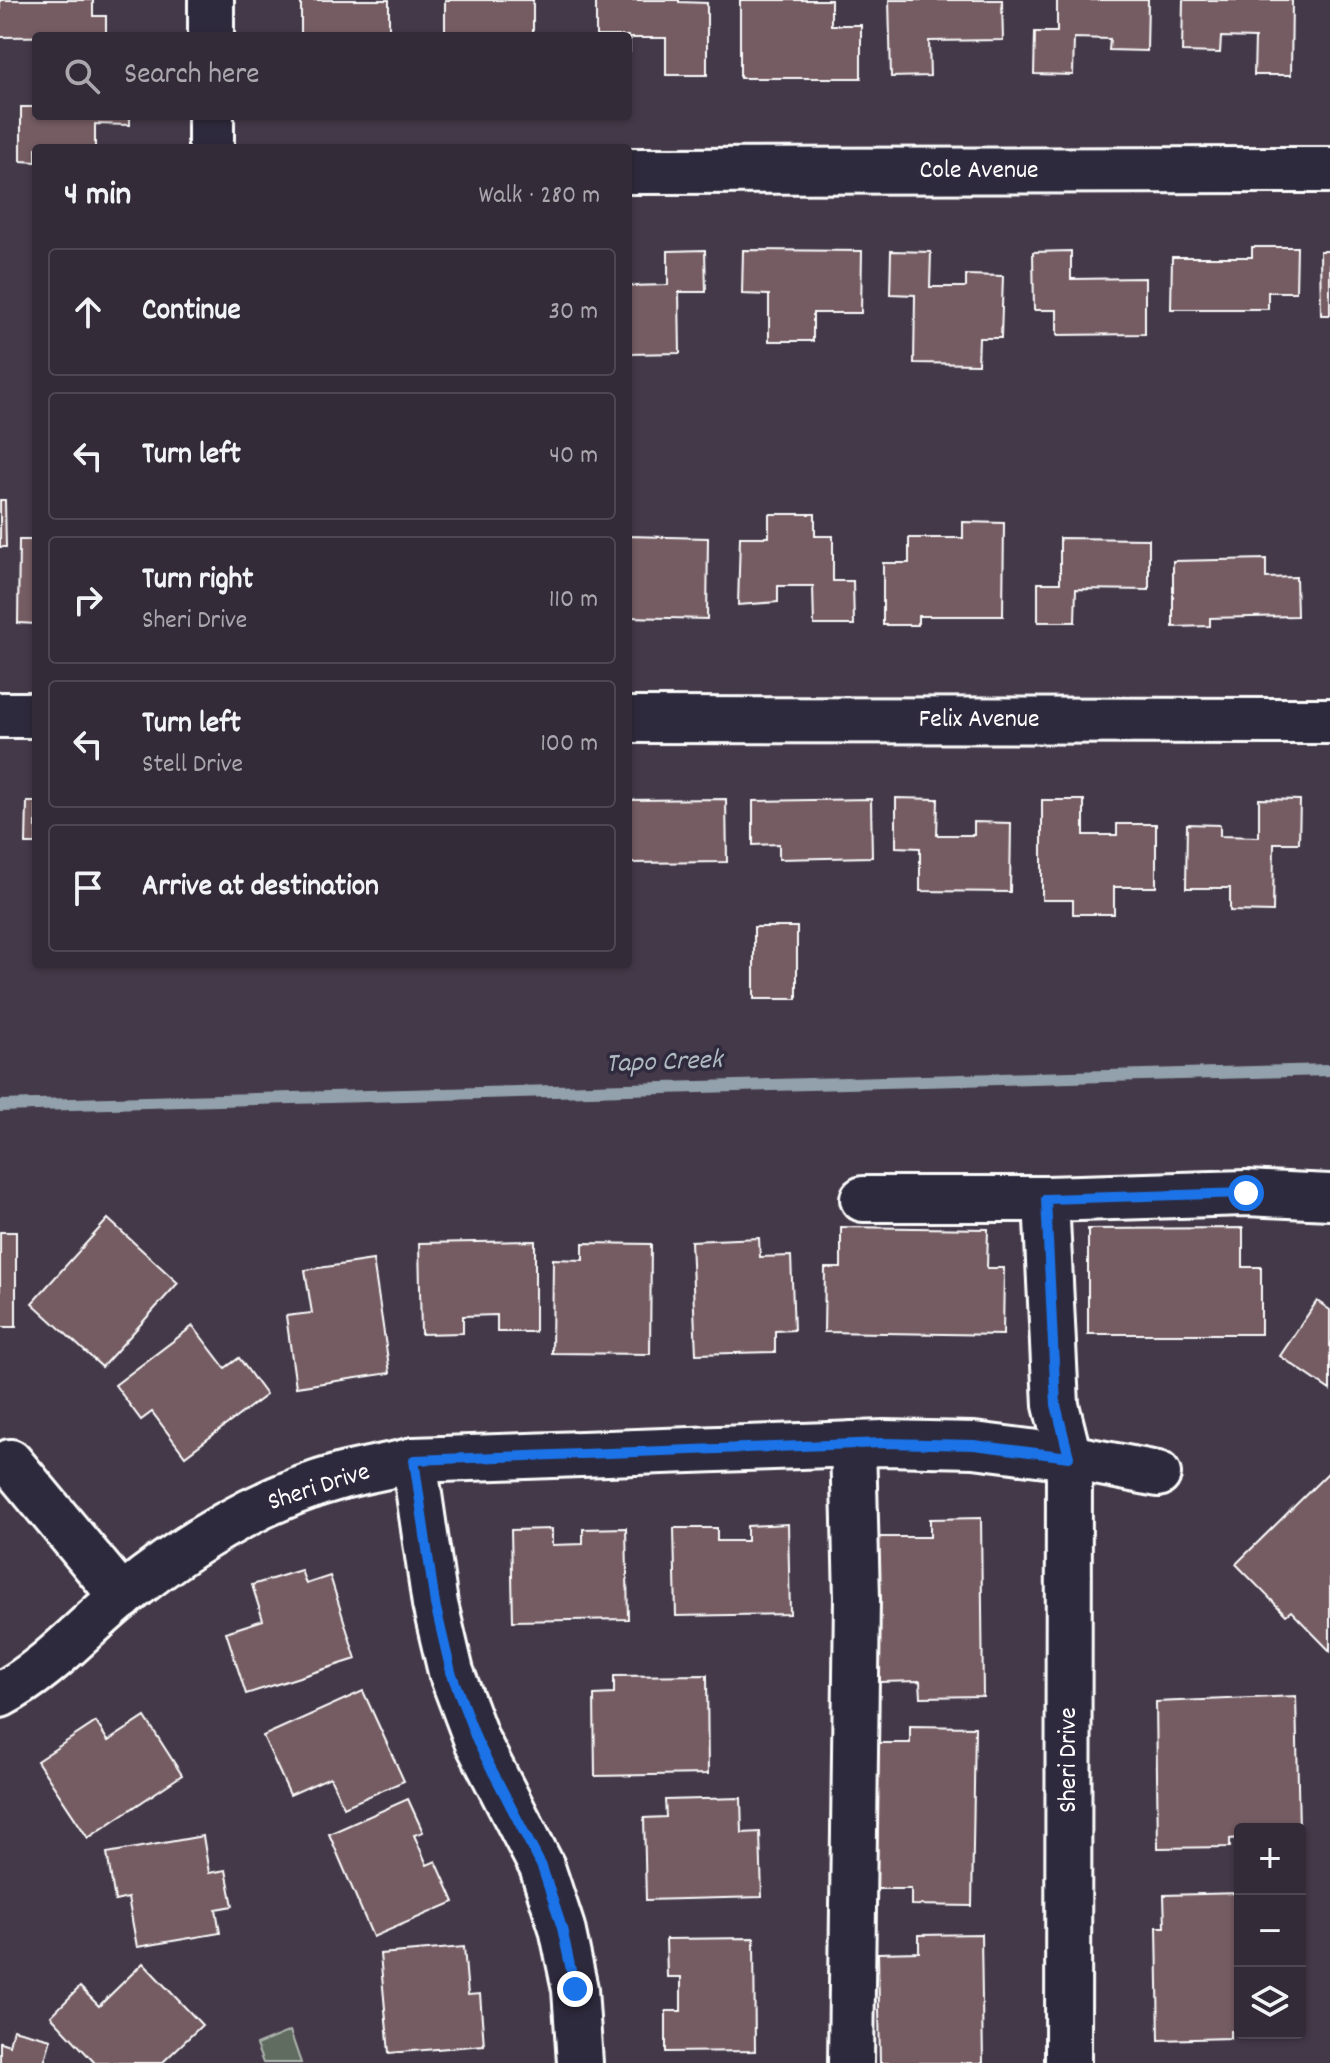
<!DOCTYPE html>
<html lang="en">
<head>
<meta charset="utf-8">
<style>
	body { margin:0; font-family:Dekko,sans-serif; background:#3e3742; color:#f1f3f6 }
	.controls { position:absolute; right:24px; bottom:24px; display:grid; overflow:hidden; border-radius:8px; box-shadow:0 2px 6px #0004 }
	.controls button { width:72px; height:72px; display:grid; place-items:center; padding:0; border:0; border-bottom:2px solid #4e4752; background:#332b37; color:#f1f3f6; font:40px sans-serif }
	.stop { position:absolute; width:24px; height:24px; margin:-18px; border:6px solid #1a73e8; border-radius:50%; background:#fff }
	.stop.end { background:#1a73e8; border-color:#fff; box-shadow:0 2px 8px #0008 }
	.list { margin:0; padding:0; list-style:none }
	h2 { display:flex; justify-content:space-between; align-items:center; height:104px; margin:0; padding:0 32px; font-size:34px }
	h2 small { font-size:26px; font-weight:400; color:#a9a7ad }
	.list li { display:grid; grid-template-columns:52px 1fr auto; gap:24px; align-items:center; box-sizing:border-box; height:128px; margin:0 16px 16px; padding:0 16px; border:2px solid #4e4752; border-radius:8px }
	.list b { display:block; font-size:30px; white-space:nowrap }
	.list p { margin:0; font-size:26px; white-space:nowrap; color:#a9a7ad }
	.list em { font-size:26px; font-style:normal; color:#a9a7ad }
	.icon { flex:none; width:44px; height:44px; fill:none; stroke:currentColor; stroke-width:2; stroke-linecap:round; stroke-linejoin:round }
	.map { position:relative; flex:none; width:1330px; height:2063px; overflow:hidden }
	.search { position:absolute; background:#332b37; box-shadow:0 2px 6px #0004; left:32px; top:32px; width:600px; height:88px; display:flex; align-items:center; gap:20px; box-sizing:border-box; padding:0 28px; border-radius:8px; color:#a9a7ad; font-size:30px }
	.panel { position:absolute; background:#332b37; box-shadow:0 2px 6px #0004; left:32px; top:144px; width:600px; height:824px; border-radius:8px }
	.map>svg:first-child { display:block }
</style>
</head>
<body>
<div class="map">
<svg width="1330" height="2063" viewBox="0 0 1330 2063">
	<rect width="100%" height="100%" fill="#443949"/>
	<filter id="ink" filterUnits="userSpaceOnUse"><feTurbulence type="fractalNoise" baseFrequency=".0125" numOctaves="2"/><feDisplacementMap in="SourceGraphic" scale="16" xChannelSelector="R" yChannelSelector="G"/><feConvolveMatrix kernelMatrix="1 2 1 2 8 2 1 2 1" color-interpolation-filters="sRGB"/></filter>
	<g filter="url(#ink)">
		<!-- green -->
		<polygon fill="#616c61" stroke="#b0b6b0" stroke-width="2" points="290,2031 301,2063 263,2063 256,2045"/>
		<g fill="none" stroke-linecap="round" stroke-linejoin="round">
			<!-- stream -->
			<polyline stroke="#92a1ac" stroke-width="12" points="0,1106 1330,1070"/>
		</g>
		<!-- building -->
		<g fill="#745c64" stroke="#fff" stroke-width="2">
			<polygon points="0,0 93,0 93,16 106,16 106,36 0,37"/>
			<polygon points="301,0 389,0 389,32 415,32 415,36 301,36"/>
			<polygon points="445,0 533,0 533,33 560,33 560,36 445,36"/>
			<polygon points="596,0 679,0 679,2 707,3 707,75 666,75 666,38 630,38 630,52 628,52 628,36 596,36"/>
			<polygon points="740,0 831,0 831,25 861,25 861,78 740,78"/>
			<polygon points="889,0 1002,0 1003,40 929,41 930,76 891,77"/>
			<polygon points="1057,0 1148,0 1147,51 1109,50 1110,39 1074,38 1073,75 1034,74 1035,32 1057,32"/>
			<polygon points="1183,0 1292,0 1291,75 1254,75 1255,38 1221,37 1220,53 1182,52"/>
			<polygon points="21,107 36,107 36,116 130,116 130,125 95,124 95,148 36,148 36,162 21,161"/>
			<polygon points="1252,247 1297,247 1296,292 1268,292 1268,309 1171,309 1172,257 1252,257"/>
			<polygon points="705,250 706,292 679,292 680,353 628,354 628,286 668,285 668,251"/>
			<polygon points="743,250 862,251 861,313 813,313 813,341 769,341 769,295 742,294"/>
			<polygon points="891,251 931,252 930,287 966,287 966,275 1003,276 1001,338 979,338 978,364 914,363 915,295 890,294"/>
			<polygon points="1071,251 1071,279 1145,278 1145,334 1057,335 1057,310 1034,310 1033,252"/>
			<polygon points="1320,251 1330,251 1330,315 1321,315"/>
			<polygon points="0,500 5,500 6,547 0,547"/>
			<polygon points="769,514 815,514 815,536 833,536 833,581 853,581 854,625 814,625 813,586 778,586 778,602 738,605 740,537 769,537"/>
			<polygon points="963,522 1004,523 1003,616 918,616 918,625 883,625 883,563 909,563 909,538 963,538"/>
			<polygon points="628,536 708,538 707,619 628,617"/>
			<polygon points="1060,538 1149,539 1149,590 1076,589 1075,622 1038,622 1038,583 1060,583"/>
			<polygon points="19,540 36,540 36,624 18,623"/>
			<polygon points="1266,559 1266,578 1296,577 1297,616 1210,618 1210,626 1173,627 1173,561"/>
			<polygon points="896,798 938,799 937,835 974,835 974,822 1011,823 1010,892 920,891 920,848 896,847"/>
			<polygon points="726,799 727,862 628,863 628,800"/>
			<polygon points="871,799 872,857 779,859 779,844 753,845 753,801"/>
			<polygon points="1259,799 1300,800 1299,843 1274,843 1273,912 1230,911 1230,888 1186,888 1187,824 1220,825 1220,836 1259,837"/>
			<polygon points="1042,800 1084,800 1084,835 1117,835 1117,824 1156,824 1156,887 1114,887 1114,914 1073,914 1073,900 1042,900"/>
			<polygon points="27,802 36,802 36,844 26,844"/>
			<rect x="754" y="927" width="43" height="72"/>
			<polygon points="108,1219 178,1283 102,1367 32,1303"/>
			<polygon points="841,1227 988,1229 987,1268 1004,1268 1003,1335 824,1332 825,1268 841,1268"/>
			<polygon points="1243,1228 1243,1267 1261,1267 1261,1334 1088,1334 1088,1229"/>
			<rect x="0" y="1232" width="16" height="95"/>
			<polygon points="759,1238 760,1257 791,1256 794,1330 775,1331 775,1352 696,1354 691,1241"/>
			<polygon points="535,1241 535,1332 497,1332 497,1315 463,1316 463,1333 421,1334 419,1243"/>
			<polygon points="583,1243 651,1244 650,1354 552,1353 553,1259 583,1260"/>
			<polygon points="373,1260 390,1373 296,1387 286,1316 312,1313 305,1270"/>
			<polygon points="1317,1301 1330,1310 1330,1390 1280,1356"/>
			<polygon points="193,1326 225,1368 239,1358 266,1395 185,1456 152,1412 141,1420 115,1385"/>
			<polygon points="1330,1471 1330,1651 1291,1611 1286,1615 1236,1564"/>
			<polygon points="981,1518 983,1696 921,1697 920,1681 880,1682 878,1537 930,1537 930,1519"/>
			<polygon points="788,1524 790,1614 676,1616 674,1528 717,1528 717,1541 747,1541 747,1526"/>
			<polygon points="626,1528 628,1619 513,1621 511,1530 552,1529 552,1545 583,1544 583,1529"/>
			<polygon points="301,1570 306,1584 330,1576 356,1659 246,1694 226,1632 263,1620 252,1585"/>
			<polygon points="707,1675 708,1774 595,1776 594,1695 614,1694 614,1676"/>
			<polygon points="363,1691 404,1781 344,1807 330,1777 290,1795 263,1736"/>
			<polygon points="1296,1696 1299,1829 1240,1829 1240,1838 1230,1839 1230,1847 1158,1848 1156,1702"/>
			<polygon points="145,1717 182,1775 88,1838 37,1761 96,1722 108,1741"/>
			<polygon points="910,1726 975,1727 972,1906 911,1905 911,1889 869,1889 871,1743 910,1743"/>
			<polygon points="741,1798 742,1833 760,1832 762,1897 646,1900 644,1818 666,1817 665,1800"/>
			<polygon points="408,1799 423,1832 414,1835 427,1865 436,1861 454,1902 373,1937 329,1834"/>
			<polygon points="203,1836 209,1873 226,1870 233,1906 216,1909 220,1933 137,1947 128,1898 115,1901 107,1853"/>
			<polygon points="1240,1893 1240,2031 1230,2031 1230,2038 1159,2040 1157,1927 1165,1927 1164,1895"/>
			<polygon points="981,1934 983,2063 880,2063 878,1953 919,1952 919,1935"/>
			<polygon points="754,1938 755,2051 666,2052 666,2011 681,2011 681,1977 667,1977 666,1939"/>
			<polygon points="464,1947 468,1995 480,1994 484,2045 389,2053 380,1954"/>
			<polygon points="143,1963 202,2025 162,2063 95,2063 51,2016 80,1987 99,2006"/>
			<polygon points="13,2029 51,2039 44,2063 0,2063 0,2042 9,2045"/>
		</g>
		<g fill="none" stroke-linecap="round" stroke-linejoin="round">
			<!-- minor casing -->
			<g stroke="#fff" stroke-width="50">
				<g id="minor">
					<polyline points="211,36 211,0"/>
					<polyline points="211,148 211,116"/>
					<polyline points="628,171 1330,170"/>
					<polyline points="0,715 36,715"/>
					<polyline points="628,720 1330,721"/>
					<polyline points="863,1199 1046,1199"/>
					<polyline points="414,1460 435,1604 451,1672 477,1741 542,1867 562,1928 575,1989 580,2063"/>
					<polyline points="10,1462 122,1597"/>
					<path d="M 0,1695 C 48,1670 82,1629 124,1595 C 188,1543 261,1498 342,1476 C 366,1470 390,1466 414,1460 L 884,1443 L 974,1445 L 1069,1457 L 1158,1474"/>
					<polyline points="851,2063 857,1598 853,1444"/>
					<polyline points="1068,2063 1069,1457 1056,1405 1046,1199 1246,1193 1330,1197"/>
				</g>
			</g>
			<!-- minor -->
			<use href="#minor" stroke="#2f2a3d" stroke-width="44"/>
		</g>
	</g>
	<g fill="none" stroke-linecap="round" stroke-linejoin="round" filter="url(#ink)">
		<!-- route -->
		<polyline stroke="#1a73e8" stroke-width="10" points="575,1989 562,1928 542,1867 477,1741 451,1672 435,1604 414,1460 884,1443 974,1445 1069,1457 1056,1405 1046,1199 1246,1193"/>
	</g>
	<g text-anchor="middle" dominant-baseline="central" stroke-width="7" stroke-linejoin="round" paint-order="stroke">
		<!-- street labels -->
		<g font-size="26" fill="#fff" stroke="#2f2a3d">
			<text x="979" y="171">Cole Avenue</text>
			<text x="979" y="720">Felix Avenue</text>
			<text transform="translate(319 1488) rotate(-18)">Sheri Drive</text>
			<text transform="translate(1069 1760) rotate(-90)">Sheri Drive</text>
		</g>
		<!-- water labels -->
		<g font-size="28" font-style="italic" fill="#aeb9c0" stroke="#2f2a3d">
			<text transform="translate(664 1064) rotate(-2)">Tapo Creek</text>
		</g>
	</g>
</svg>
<div class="controls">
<button>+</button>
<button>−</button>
<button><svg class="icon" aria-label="layers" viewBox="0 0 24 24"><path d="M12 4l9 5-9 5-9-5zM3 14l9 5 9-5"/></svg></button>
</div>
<div class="stop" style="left:1246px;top:1193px"></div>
<div class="stop end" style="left:575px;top:1989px"></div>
<div class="search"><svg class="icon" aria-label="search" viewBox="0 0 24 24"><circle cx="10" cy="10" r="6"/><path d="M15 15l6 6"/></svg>Search here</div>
<section class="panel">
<h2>4 min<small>Walk · 280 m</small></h2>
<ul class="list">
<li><svg class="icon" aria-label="ahead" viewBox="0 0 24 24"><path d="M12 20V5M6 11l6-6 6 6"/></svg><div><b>Continue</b></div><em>30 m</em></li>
<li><svg class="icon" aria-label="left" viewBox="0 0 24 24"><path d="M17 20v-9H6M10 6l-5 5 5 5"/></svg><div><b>Turn left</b></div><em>40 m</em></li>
<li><svg class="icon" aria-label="right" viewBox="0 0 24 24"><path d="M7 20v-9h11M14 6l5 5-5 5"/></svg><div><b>Turn right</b><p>Sheri Drive</p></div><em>110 m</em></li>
<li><svg class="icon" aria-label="left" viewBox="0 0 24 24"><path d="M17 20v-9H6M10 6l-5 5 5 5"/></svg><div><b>Turn left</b><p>Stell Drive</p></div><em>100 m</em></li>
<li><svg class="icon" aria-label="arrive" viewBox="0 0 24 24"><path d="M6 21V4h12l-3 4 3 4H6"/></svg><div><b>Arrive at destination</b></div></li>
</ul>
</section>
</div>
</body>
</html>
